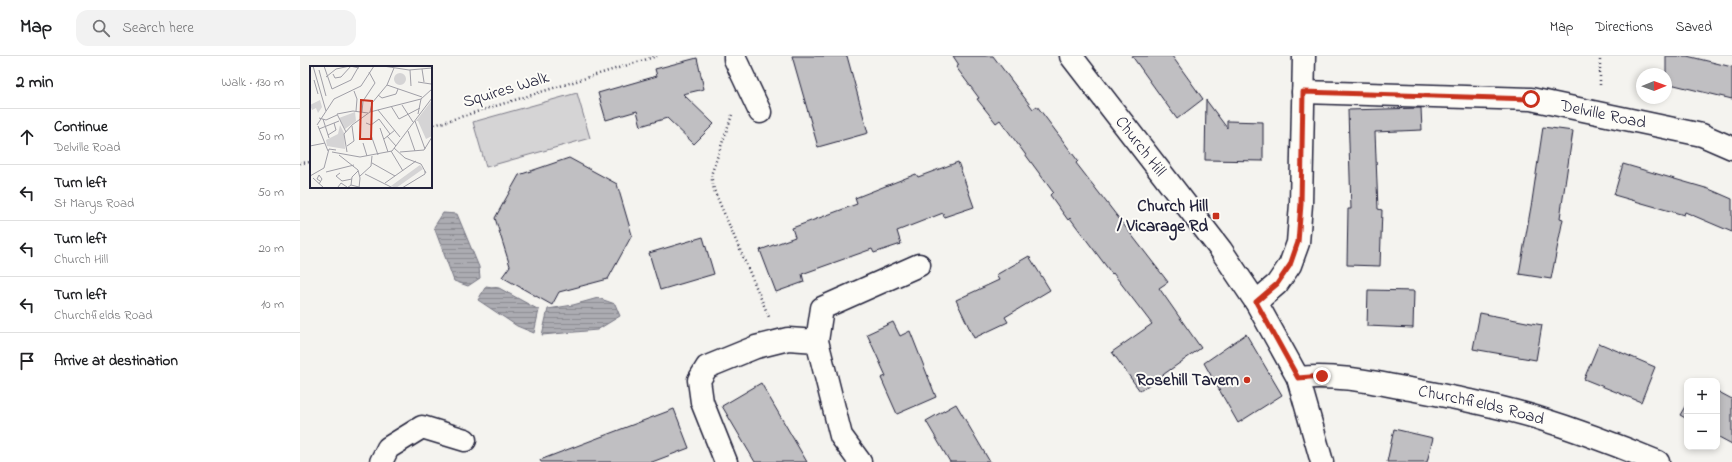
<!DOCTYPE html>
<html lang="en">
<head>
<meta charset="utf-8">
<style>
	body { margin:0; font-family:"Indie Flower",sans-serif; background:#f2f2f2; color:#202124 }
	.controls { position:absolute; right:12px; bottom:12px; display:grid; overflow:hidden; border-radius:8px; box-shadow:0 2px 6px #0003 }
	.controls button { width:36px; height:36px; display:grid; place-items:center; padding:0; border:0; border-bottom:1px solid #e0e0e0; background:#fff; color:#202124; font:20px sans-serif }
	.compass { position:absolute; left:1336px; top:12px; width:36px; height:36px; border-radius:50%; background:#fff; box-shadow:0 2px 6px #0003; rotate:89deg }
	.stop { position:absolute; width:12px; height:12px; margin:-9px; border:3px solid #c8321e; border-radius:50%; background:#fff }
	.stop.end { background:#c8321e; border-color:#fff; box-shadow:0 1px 4px #0008 }
	.list { margin:0; padding:0; list-style:none }
	h2 { display:flex; justify-content:space-between; align-items:center; height:52px; margin:0; padding:0 16px; font-size:17px }
	h2 small { font-size:13px; font-weight:400; color:#757577 }
	.list li { display:grid; grid-template-columns:26px 1fr auto; gap:12px; align-items:center; box-sizing:border-box; height:56px; padding:0 16px; border-top:1px solid #e0e0e0 }
	.list b { display:block; font-size:15px; white-space:nowrap }
	.list p { margin:0; font-size:13px; white-space:nowrap; color:#757577 }
	.list em { font-size:13px; font-style:normal; color:#757577 }
	.icon { flex:none; width:22px; height:22px; fill:none; stroke:currentColor; stroke-width:2; stroke-linecap:round; stroke-linejoin:round }
	.map { position:relative; flex:none; width:1432px; height:406px; overflow:hidden }
	header { display:flex; align-items:center; gap:24px; box-sizing:border-box; height:56px; padding:0 20px; background:#fff; border-bottom:1px solid #e0e0e0 }
	header strong { font-size:19px }
	nav { display:flex; gap:22px; margin-inline-start:auto; font-size:14px }
	.search { width:280px; height:36px; background:#f2f2f2; display:flex; align-items:center; gap:10px; box-sizing:border-box; padding:0 14px; border-radius:12px; color:#757577; font-size:15px }
	main { display:flex }
	aside { flex:1; background:#fff }
	.map>svg:first-child { display:block }
</style>
</head>
<body>
<header>
<strong>Map</strong>
<div class="search"><svg class="icon" aria-label="search" viewBox="0 0 24 24"><circle cx="10" cy="10" r="6"/><path d="M15 15l6 6"/></svg>Search here</div>
<nav><a>Map</a><a>Directions</a><a>Saved</a></nav>
</header>
<main>
<aside>
<h2>2 min<small>Walk · 130 m</small></h2>
<ul class="list">
<li><svg class="icon" aria-label="ahead" viewBox="0 0 24 24"><path d="M12 20V5M6 11l6-6 6 6"/></svg><div><b>Continue</b><p>Delville Road</p></div><em>50 m</em></li>
<li><svg class="icon" aria-label="left" viewBox="0 0 24 24"><path d="M17 20v-9H6M10 6l-5 5 5 5"/></svg><div><b>Turn left</b><p>St Marys Road</p></div><em>50 m</em></li>
<li><svg class="icon" aria-label="left" viewBox="0 0 24 24"><path d="M17 20v-9H6M10 6l-5 5 5 5"/></svg><div><b>Turn left</b><p>Church Hill</p></div><em>20 m</em></li>
<li><svg class="icon" aria-label="left" viewBox="0 0 24 24"><path d="M17 20v-9H6M10 6l-5 5 5 5"/></svg><div><b>Turn left</b><p>Churchfields Road</p></div><em>10 m</em></li>
<li><svg class="icon" aria-label="arrive" viewBox="0 0 24 24"><path d="M6 21V4h12l-3 4 3 4H6"/></svg><div><b>Arrive at destination</b></div></li>
</ul>
</aside>
<div class="map">
<svg width="1432" height="406" viewBox="0 0 1432 406">
	<defs>
		<pattern id="water-rules" width="6" height="5" patternUnits="userSpaceOnUse"><rect width="6" height="5" fill="#acacb2"/><path d="M0 2.5h6" fill="none" stroke="#8c8c92"/></pattern>
	</defs>
	<rect width="100%" height="100%" fill="#f4f3ef"/>
	<filter id="ink" filterUnits="userSpaceOnUse"><feTurbulence type="fractalNoise" baseFrequency=".025" numOctaves="2"/><feDisplacementMap in="SourceGraphic" scale="8" xChannelSelector="R" yChannelSelector="G"/><feConvolveMatrix kernelMatrix="1 2 1 2 8 2 1 2 1" color-interpolation-filters="sRGB"/></filter>
	<g filter="url(#ink)">
		<!-- green -->
		<polygon fill="#d5d4d5" stroke="#7c7b88" points="277,37 290,82 186,111 173,66"/>
		<!-- water -->
		<g fill="url(#water-rules)" stroke="#757582">
			<polygon points="143,157 157,158 179,211 180,222 168,230 154,225 134,171"/>
			<polygon points="186,230 199,232 239,254 234,277 217,270 178,244"/>
			<polygon points="298,242 315,248 320,260 297,274 242,279 248,253 273,249"/>
		</g>
		<!-- building -->
		<g fill="#c0bfc2" stroke="#22223b">
			<polygon points="492,0 547,0 568,77 518,91"/>
			<polygon points="653,0 693,0 733,53 737,50 778,105 776,107 868,226 859,232 901,292 840,335 812,296 852,268 813,217 812,218 770,162 768,164 750,139 753,136 700,64 696,67 677,43 679,42 656,11 659,9"/>
			<polygon points="832,0 872,0 903,43 877,63"/>
			<polygon points="1366,0 1387,0 1432,11 1432,43 1366,27"/>
			<polygon points="397,2 404,33 383,38 414,68 394,88 367,62 341,70 337,55 306,64 298,37 357,20 355,13"/>
			<polygon points="906,44 927,72 927,65 963,66 963,105 905,104"/>
			<polygon points="1121,52 1122,74 1075,76 1078,153 1082,154 1080,210 1047,209 1048,153 1051,153 1048,54"/>
			<polygon points="1243,71 1273,75 1260,162 1263,163 1251,223 1219,218 1232,145"/>
			<polygon points="269,102 317,128 332,179 308,223 259,236 252,249 202,221 210,210 195,162 219,119"/>
			<polygon points="658,106 674,151 644,161 643,157 597,175 601,188 574,197 572,193 502,218 504,226 476,236 460,194 495,181 492,172 557,148 555,142 616,118 618,121"/>
			<polygon points="1323,108 1409,133 1432,143 1432,176 1385,156 1384,159 1314,139"/>
			<polygon points="403,181 414,218 360,234 349,197"/>
			<polygon points="729,200 750,234 705,261 708,266 674,282 656,244 699,224 696,219"/>
			<polygon points="1068,234 1114,235 1113,272 1067,270"/>
			<polygon points="1180,257 1242,269 1236,304 1173,293"/>
			<polygon points="593,266 600,280 610,275 636,341 597,358 581,322 586,320 567,278"/>
			<polygon points="946,278 982,339 938,367 904,307"/>
			<polygon points="1299,287 1355,311 1341,346 1284,323"/>
			<polygon points="461,327 507,406 455,406 422,350"/>
			<polygon points="1417,335 1432,343 1432,388 1417,380"/>
			<polygon points="1387,347 1387,363 1380,359"/>
			<polygon points="656,348 690,406 650,406 626,365"/>
			<polygon points="374,353 389,392 352,406 241,406 240,404"/>
			<polygon points="1094,373 1133,382 1127,406 1087,406"/>
		</g>
		<g fill="none" stroke-linecap="round" stroke-linejoin="round">
			<!-- minor casing -->
			<g stroke="#22223b" stroke-width="25">
				<g id="minor">
					<polyline points="435,0 435,3 460,56"/>
					<path id="s1" d="M 771,0 L 921,194 L 956,246 L 998,322 L 1022,406"/>
					<path id="s2" d="M 1003,36 L 1231,43 L 1402,79 L 1432,92"/>
					<polyline points="956,246 977,228 990,209 998,187 1001,148 1004,0"/>
					<path id="s3" d="M 998,322 C 1037,318 1072,326 1110,333 C 1152,341 1194,349 1235,361 C 1277,374 1317,389 1358,406"/>
					<polyline points="81,406 88,392 122,371 165,384"/>
					<polyline points="426,406 402,346 399,324 407,311 456,291 488,283 517,285"/>
					<polyline points="560,406 541,380 517,285 522,252 619,209"/>
				</g>
			</g>
			<!-- path -->
			<g stroke="#22223b" stroke-width="2.5" stroke-dasharray="1 3" stroke-linecap="butt">
				<polyline points="1300,29 1300,0"/>
				<polyline points="432,59 411,119 414,134 469,261"/>
				<polyline points="131,70 357,0"/>
				<polyline points="0,107 11,106"/>
			</g>
			<!-- minor -->
			<use href="#minor" stroke="#fdfcf7" stroke-width="22"/>
		</g>
	</g>
	<g fill="none" stroke-linecap="round" stroke-linejoin="round" filter="url(#ink)">
		<!-- route -->
		<polyline stroke="#c8321e" stroke-width="5" points="1022,320 998,322 956,246 977,228 990,209 998,186 1001,148 1003,36 1231,43"/>
	</g>
	<!-- markers -->
	<g fill="#c8321e" stroke="#fdfcf7" stroke-width="1.5">
		<rect x="912" y="156" width="8" height="8" rx="2"/>
		<circle cx="947" cy="324" r="4"/>
	</g>
	<g text-anchor="middle" dominant-baseline="central" stroke-width="4" stroke-linejoin="round" paint-order="stroke">
		<!-- street labels -->
		<g font-size="17" fill="#22223b" stroke="#fdfcf7">
			<text transform="translate(206 34) rotate(-17)">Squires Walk</text>
			<text stroke="none"><textPath href="#s2" startOffset="302">Delville Road</textPath></text>
			<text stroke="none"><textPath href="#s1" startOffset="114">Church Hill</textPath></text>
			<text stroke="none"><textPath href="#s3" startOffset="186">Churchfields Road</textPath></text>
		</g>
		<!-- poi labels -->
		<g font-size="17" font-weight="bold" fill="#22223b" stroke="#fdfcf7" text-anchor="end">
			<text x="908" y="150">Church Hill<tspan x="908" dy="20">/ Vicarage Rd</tspan></text>
			<text x="939" y="324">Rosehill Tavern</text>
		</g>
	</g>
	<!-- overview -->
	<g transform="translate(10 10)">
		<rect width="122" height="122" fill="#f4f3ef"/>
		<path d="M 10,34 L 12,41 L 8,47 L 6,42 L 2,44 L 0,39 ZM 110,99 L 113,103 L 86,122 L 81,120 Z" fill="#d5d4d5"/>
		<path d="M 45,46 L 46,55 L 35,63 L 29,52 Z" fill="#d5d4d5"/>
		<path d="M84 13a6 6 0 1 1 12 0a6 6 0 1 1-12 0ZM 122,34 L 122,70 L 116,73 L 108,55 L 106,55 ZM 30,59 L 34,67 L 35,83 L 17,80 L 16,74 L 28,68 Z" fill="#d5d4d5"/>
		<path fill="none" stroke="#a09fa7" stroke-width="1" d="M 3,0 L 16,45M 14,0 L 22,23 L 41,14 L 49,0M 73,0 L 99,4 L 122,2M 112,3 L 114,16M 9,4 L 16,30M 100,4 L 101,20M 23,8 L 25,12 L 31,11 L 41,0M 16,11 L 26,3 L 40,0 L 49,2M 4,14 L 8,28M 108,16 L 121,18M 77,19 L 112,31M 44,25 L 47,33 L 46,45M 68,29 L 72,32 L 86,28 L 88,23M 92,39 L 103,56M 81,40 L 89,53 L 110,42M 68,44 L 90,71M 52,46 L 53,35 L 65,17 L 59,6M 60,46 L 62,37 L 77,19 L 84,2M 27,48 L 43,45 L 58,47M 27,48 L 36,66M 108,48 L 111,33M 9,52 L 16,54 L 27,49M 13,53 L 19,72M 105,55 L 115,83M 56,57 L 61,59 L 69,53 L 80,68M 7,59 L 24,33 L 51,20 L 64,0M 8,60 L 18,85M 70,62 L 78,86M 9,63 L 29,55M 98,65 L 105,85M 18,69 L 26,64 L 24,57M 61,69 L 68,89M 77,70 L 86,80M 74,73 L 85,64M 53,77 L 57,90M 0,80 L 15,77M 37,80 L 44,75 L 42,60M 84,82 L 95,92 L 111,98 L 116,107M 81,85 L 93,105M 22,86 L 50,91 L 82,85 L 122,32M 37,86 L 34,68 L 42,59 L 60,46 L 111,33 L 122,23M 90,86 L 114,84 L 122,71M 29,89 L 48,104 L 50,112 L 49,122M 62,97 L 85,110M 16,106 L 44,99M 30,107 L 26,110 L 32,115 L 42,113M 55,108 L 83,122M 0,110 L 14,102 L 19,83 L 26,84M 50,110 L 61,100 L 62,90M 3,112 L 14,122M 75,117 L 106,95M 9,118 L 12,113 L 9,109 L 7,113 L 10,115M 41,119 L 42,111 L 48,105M 28,121 L 31,117 L 37,121M 37,122 L 41,119 L 49,121M 92,122 L 115,108 L 115,105"/>
		<path fill="#c8321e" fill-opacity="0.15" stroke="#c8321e" stroke-width="2" d="M 51,34 L 62,35 L 61,73 L 50,73 Z"/>
		<rect width="122" height="122" fill="none" stroke="#22223b" stroke-width="2"/>
	</g>
</svg>
<div class="controls">
<button>+</button>
<button>−</button>
</div>
<svg class="compass" viewBox="-18 -18 36 36"><path d="M0-13l5 13h-10z" fill="#e53935"/><path d="M0 13l5-13h-10z" fill="#757577"/></svg>
<div class="stop" style="left:1231px;top:43px"></div>
<div class="stop end" style="left:1022px;top:320px"></div>
</div>
</main>
</body>
</html>
